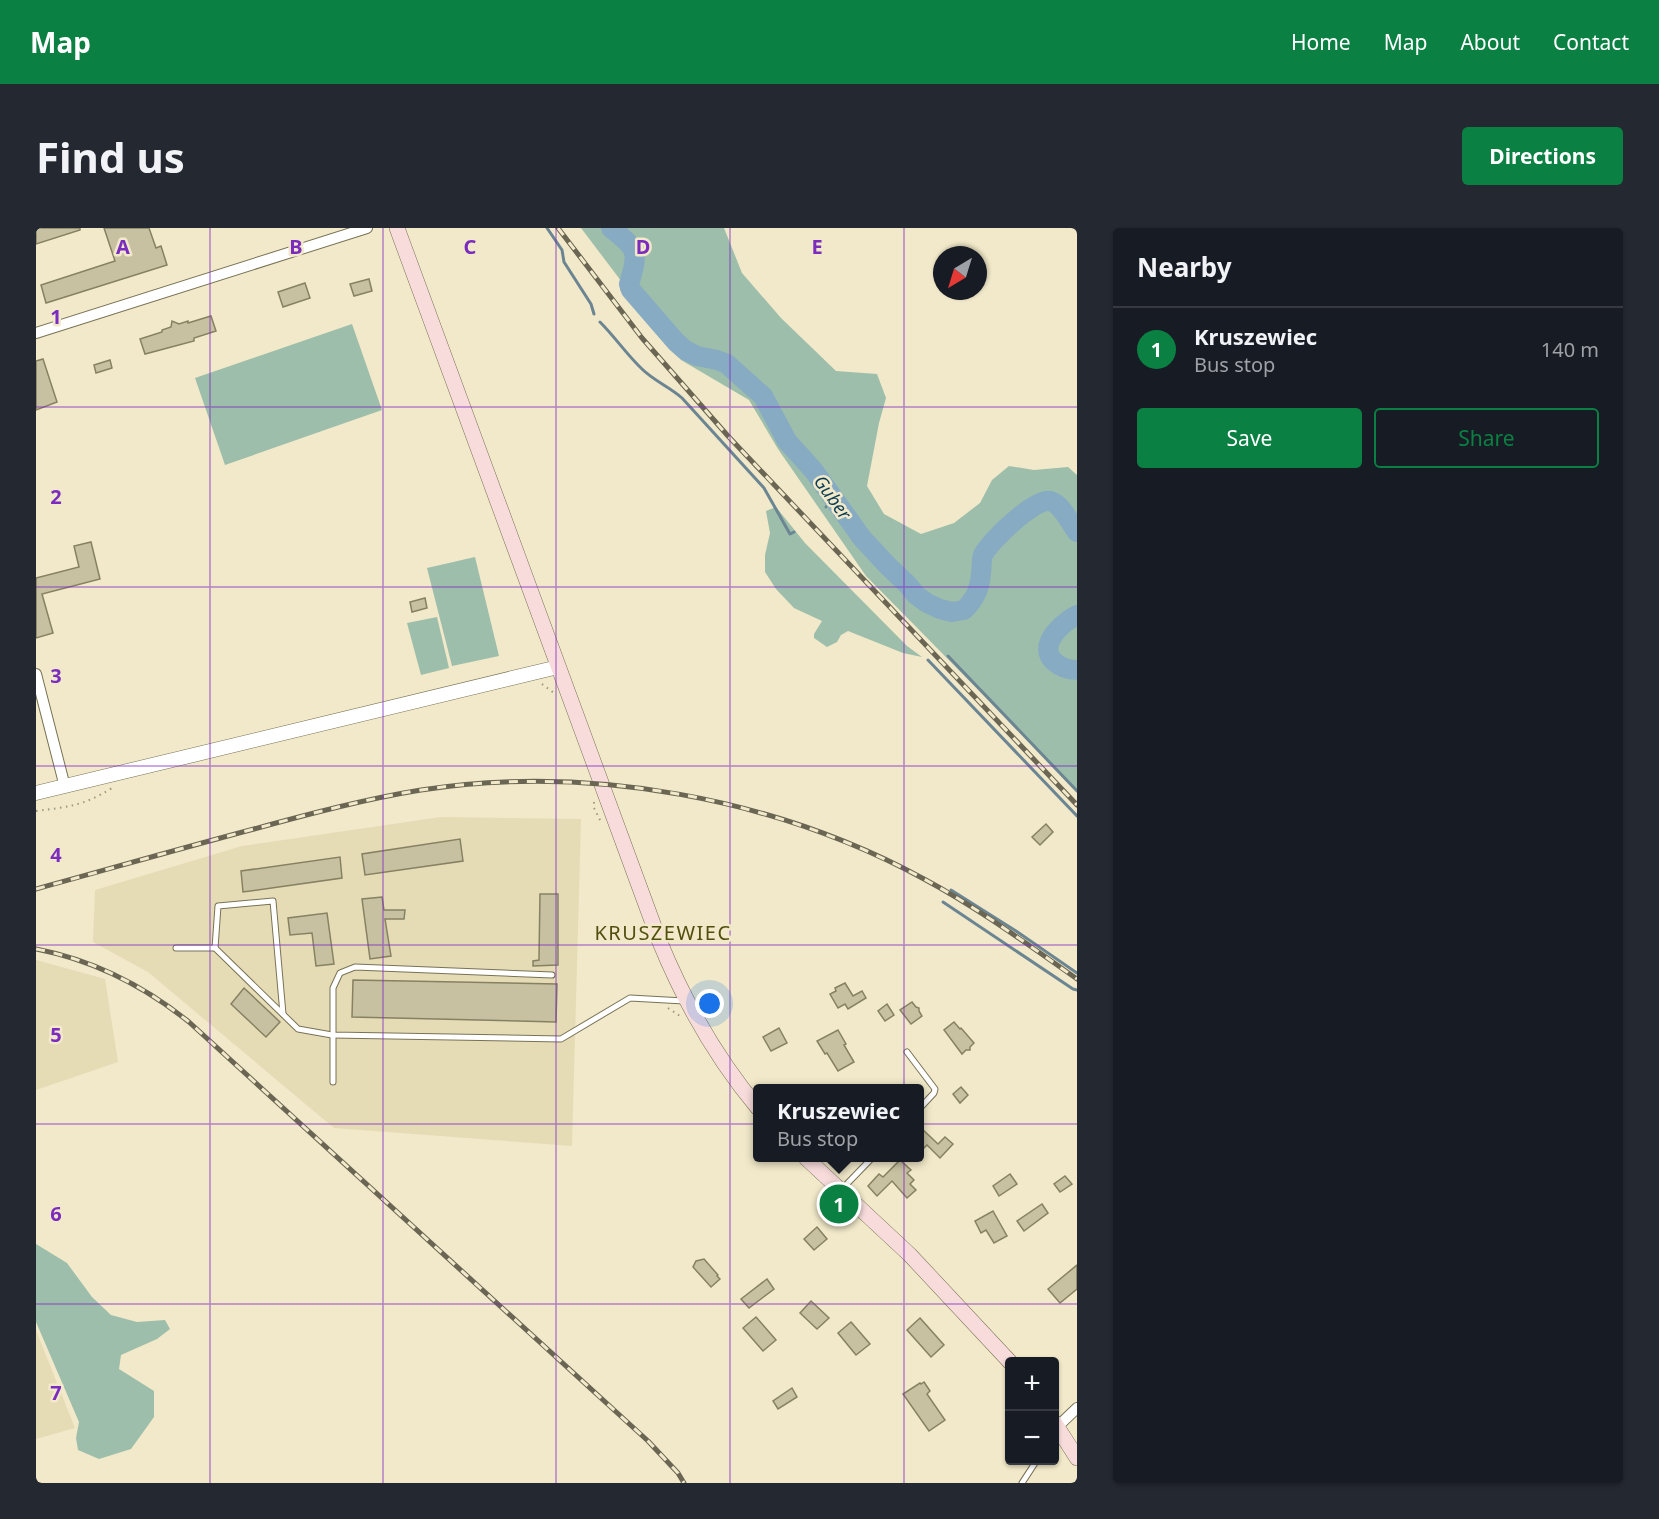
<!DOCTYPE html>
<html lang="en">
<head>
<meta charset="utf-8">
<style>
	body { margin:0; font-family:"Noto Sans",sans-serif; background:#242831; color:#f1f3f6 }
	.controls { position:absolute; right:18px; bottom:18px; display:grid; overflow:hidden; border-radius:6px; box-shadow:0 2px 4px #0004 }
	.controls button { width:54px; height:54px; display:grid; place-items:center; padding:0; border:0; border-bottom:2px solid #363941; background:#171b24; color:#f1f3f6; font:30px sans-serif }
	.compass { position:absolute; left:897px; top:18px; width:54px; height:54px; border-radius:50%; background:#171b24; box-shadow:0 2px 4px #0004; rotate:218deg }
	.you { position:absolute; left:674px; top:776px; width:21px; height:21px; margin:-15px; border:4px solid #fff; border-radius:50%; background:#1a73e8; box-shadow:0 0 0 9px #1a73e833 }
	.badge { display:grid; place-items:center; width:39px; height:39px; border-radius:50%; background:#0b8043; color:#fff; font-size:20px; font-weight:700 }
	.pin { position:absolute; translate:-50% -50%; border:3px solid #fff; box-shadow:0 2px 6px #0006 }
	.popup { position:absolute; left:717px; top:856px; width:171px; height:78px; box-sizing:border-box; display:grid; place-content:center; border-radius:6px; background:#171b24; filter:drop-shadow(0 2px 4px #0005); font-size:20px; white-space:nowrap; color:#9ea1a6 }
	.popup b { font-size:22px; color:#f1f3f6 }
	.popup::after { content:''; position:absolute; left:50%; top:100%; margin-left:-12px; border:12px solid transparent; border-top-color:#171b24 }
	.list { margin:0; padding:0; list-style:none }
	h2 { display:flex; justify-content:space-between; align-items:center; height:78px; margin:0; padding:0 24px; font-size:26px }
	h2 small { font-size:20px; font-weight:400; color:#9ea1a6 }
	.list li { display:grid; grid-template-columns:39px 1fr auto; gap:18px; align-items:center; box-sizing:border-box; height:84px; padding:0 24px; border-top:2px solid #363941 }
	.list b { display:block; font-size:22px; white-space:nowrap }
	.list p { margin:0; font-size:20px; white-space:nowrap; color:#9ea1a6 }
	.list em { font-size:20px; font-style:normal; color:#9ea1a6 }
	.actions { display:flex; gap:12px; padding:18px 24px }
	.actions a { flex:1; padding:14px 0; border:2px solid #0b8043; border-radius:6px; text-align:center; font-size:21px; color:#0b8043 }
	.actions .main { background:#0b8043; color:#fff }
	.map { position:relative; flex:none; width:1041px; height:1255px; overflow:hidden; border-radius:6px }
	header { display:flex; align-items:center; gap:36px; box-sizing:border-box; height:84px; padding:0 30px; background:#0b8043; color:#fff }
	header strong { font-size:28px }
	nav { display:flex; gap:33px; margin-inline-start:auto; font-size:21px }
	.intro { display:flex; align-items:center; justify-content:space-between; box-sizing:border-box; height:144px; padding:0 36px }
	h1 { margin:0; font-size:42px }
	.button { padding:15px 27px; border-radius:6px; background:#0b8043; color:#fff; font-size:21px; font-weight:700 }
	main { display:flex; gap:36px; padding:0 36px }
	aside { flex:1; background:#171b24; border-radius:6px; box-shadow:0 2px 4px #0004 }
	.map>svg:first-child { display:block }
</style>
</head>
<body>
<header>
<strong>Map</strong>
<nav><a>Home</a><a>Map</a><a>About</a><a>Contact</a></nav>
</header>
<div class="intro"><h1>Find us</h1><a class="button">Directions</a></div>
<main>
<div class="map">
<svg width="1041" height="1255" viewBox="0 0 1041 1255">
	<rect width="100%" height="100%" fill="#f1e9c9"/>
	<!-- built -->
	<g fill="#e5dcb6">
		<polygon points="405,589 545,591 536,918 298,900 112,744 57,714 59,662 206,618"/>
		<polygon points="0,732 69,751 82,834 0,862"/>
		<polygon points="0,1102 39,1200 0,1211"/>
	</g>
	<!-- green -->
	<g fill="#9dbeab">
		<polygon points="545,0 688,0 706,45 745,90 800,143 841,146 850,170 843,195 831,258 848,286 885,306 918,295 944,275 956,252 973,238 998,242 1032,239 1041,247 1041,562 830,348 742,221 713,172 645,132"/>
		<polygon points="316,96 346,182 189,237 159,150"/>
		<polygon points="740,279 769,315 871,418 886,429 867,425 812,403 805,407 801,414 791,419 778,410 778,406 786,393 758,380 740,361 729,344 729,327 734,305 730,283"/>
		<polygon points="439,329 463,428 416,438 391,340"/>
		<polygon points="401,389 413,440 385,447 371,395"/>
		<polygon points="0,1016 31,1035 56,1069 75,1087 101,1094 129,1092 134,1101 121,1111 85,1127 83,1141 118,1163 118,1189 95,1221 63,1231 42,1222 40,1210 43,1194 0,1094"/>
	</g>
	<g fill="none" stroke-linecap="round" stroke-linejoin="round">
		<!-- stream -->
		<g stroke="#6c8592" stroke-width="3">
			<polyline points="511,0 526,22 528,34 555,76 558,86"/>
			<polyline points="586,62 593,56"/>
			<path d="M 564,94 C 579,109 591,127 606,141 C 618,153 634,159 646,170 L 728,260 L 754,306 L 758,304"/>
			<polyline points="790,279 797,269"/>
			<polyline points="912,428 1041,563"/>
			<polyline points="892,432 1041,588"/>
			<polyline points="915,662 980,703 1041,745"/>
			<polyline points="907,674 1037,761 1041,762"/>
		</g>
		<!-- river -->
		<g stroke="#86abc3" stroke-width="20">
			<path d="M 575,0 C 602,22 603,23 593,56 L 595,62 L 640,114 L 649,122 L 661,128 L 681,132 L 691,136 L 720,162 L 727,168 L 751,213 L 778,243 L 826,310 L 851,337 L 872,357 L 880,367 L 891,375 L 904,381 L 916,384 L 928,382 C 939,371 944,361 945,345 C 946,340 945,332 947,327 C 953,314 1000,269 1014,273 C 1026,276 1034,295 1041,304"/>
			<path d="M 1041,387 C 1031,392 1019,402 1014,413 C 1006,431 1026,442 1041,442"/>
		</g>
	</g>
	<!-- building -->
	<g fill="#c7c0a1" stroke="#878163" stroke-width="1.5">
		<polygon points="0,0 44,0 44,2 0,16"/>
		<polygon points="68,0 113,0 120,20 125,18 131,37 10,75 5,57 79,33"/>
		<polygon points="333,51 336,63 318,68 314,56"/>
		<polygon points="269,55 274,70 247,79 242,64"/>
		<polygon points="175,88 180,103 158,110 158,113 109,126 104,111 126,104 126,102 135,99 136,93 143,96 152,93 152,95"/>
		<polygon points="7,131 21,174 0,182 0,133"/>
		<polygon points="74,132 76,140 60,145 58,137"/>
		<polygon points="55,314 64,351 6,366 17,405 0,410 0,350 43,339 38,318"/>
		<polygon points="389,370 391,380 376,384 374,374"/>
		<polygon points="1010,596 1017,604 1004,617 996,609"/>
		<polygon points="424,611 427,633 329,647 326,626"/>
		<polygon points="304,629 306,650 207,664 205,643"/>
		<polygon points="504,666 522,666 522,737 497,738 497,733 503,732 503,729"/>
		<polygon points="346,669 348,682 369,682 368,691 349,691 355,728 334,731 326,671"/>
		<polygon points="291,685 298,736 280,738 276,705 254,707 252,690"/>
		<polygon points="317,752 521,756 520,794 316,789"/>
		<polygon points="809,755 817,768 826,763 830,770 812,781 809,776 802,780 794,766 800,763 799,760"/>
		<polygon points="208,760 244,794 230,809 195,776"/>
		<polygon points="876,774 880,779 883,780 883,783 886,788 875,796 864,782"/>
		<polygon points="851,776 858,787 849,793 842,783"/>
		<polygon points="918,794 924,801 925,800 938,815 934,819 934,822 930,822 926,826 908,802"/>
		<polygon points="743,800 751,815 735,823 727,809"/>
		<polygon points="802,802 810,816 808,817 818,834 802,843 791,825 789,826 781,813"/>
		<polygon points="925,859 932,867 924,875 917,866"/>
		<polygon points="884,899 902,916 909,909 917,916 904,930 891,917 884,924"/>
		<polygon points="864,932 875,942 871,945 878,952 874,956 880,962 871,970 856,953 841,968 832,958 843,946 847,949"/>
		<polygon points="974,946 981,956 963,968 957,958"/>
		<polygon points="1029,948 1036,956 1024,964 1018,956"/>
		<polygon points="1006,976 1012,985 988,1003 981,993"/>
		<polygon points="957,983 971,1008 958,1015 950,1002 945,1005 939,993"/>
		<polygon points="781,999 791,1011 778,1022 768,1011"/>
		<polygon points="668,1031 682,1047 681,1048 684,1051 675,1059 657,1039 660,1033"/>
		<polygon points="1041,1037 1041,1061 1024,1075 1012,1061"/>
		<polygon points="731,1051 738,1061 713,1080 705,1071"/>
		<polygon points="775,1073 793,1090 781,1101 764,1085"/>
		<polygon points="720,1089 740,1112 727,1123 707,1100"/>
		<polygon points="884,1090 908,1117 895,1129 871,1102"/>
		<polygon points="815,1094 834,1116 820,1127 802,1105"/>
		<polygon points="888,1154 894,1163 891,1166 909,1192 893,1203 867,1166 884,1155 885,1156"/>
		<polygon points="756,1160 761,1169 742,1181 737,1173"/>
	</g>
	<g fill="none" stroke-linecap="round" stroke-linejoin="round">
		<!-- service casing -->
		<g stroke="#787255" stroke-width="7">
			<g id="service">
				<polyline points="140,720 179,720 262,801 296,807 525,811 594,770 648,773"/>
				<polyline points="179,720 182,678 237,673 247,786"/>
				<polyline points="871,824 899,861 898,865 884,880"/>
				<polyline points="297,854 297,760 304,745 319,739 516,747"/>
				<polyline points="806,961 836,930"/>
				<polyline points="986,1255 1001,1232"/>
			</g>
		</g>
		<!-- minor casing -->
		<g stroke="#787255" stroke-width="12">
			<g id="minor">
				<polyline points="0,105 331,0"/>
				<polyline points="0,446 29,559"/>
				<polyline points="1021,1199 1041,1180"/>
			</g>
		</g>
		<!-- tertiary casing -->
		<g stroke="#787255" stroke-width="15">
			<polyline id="tertiary" points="0,565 522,439"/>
		</g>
		<!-- secondary casing -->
		<g stroke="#787255" stroke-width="16">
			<g id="secondary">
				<path d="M 361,0 L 623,712 C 648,773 679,829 722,880"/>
				<polyline points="770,930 874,1027 974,1134"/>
				<polyline points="1018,1194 1041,1230"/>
			</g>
		</g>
		<!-- path -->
		<g stroke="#9d9880" stroke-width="2" stroke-dasharray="1.5 4.5" stroke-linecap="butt">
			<polyline points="506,456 518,465"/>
			<polyline points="558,574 558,580 565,594"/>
			<path d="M 0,583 C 32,579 47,578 76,560"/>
			<polyline points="632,780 644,788"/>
			<polyline points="1018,1174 1024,1182"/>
		</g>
		<!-- service -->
		<use href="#service" stroke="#fff" stroke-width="5"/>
		<!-- minor -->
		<use href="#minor" stroke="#fff" stroke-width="10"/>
		<!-- tertiary -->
		<use href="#tertiary" stroke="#fff" stroke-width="14"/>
		<!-- secondary -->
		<use href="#secondary" stroke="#f8dcdc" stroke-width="15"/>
		<!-- rail casing -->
		<g stroke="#6b6654" stroke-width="5">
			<g id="rail">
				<polyline points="522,0 606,110 692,208 1041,577"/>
				<path d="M 0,661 C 73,641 146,620 218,601 C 273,586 329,571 385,562 C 554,536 739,570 888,651 C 942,680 991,716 1041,751"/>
				<path d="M 0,721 C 57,732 108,758 153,794 L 612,1213 L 642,1245 L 648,1255"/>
			</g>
		</g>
		<!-- rail -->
		<use href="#rail" stroke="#f1e9c9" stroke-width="3" stroke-dasharray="9" stroke-linecap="butt"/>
	</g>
	<!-- grid -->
	<path fill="none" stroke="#7b2cbf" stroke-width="1.5" stroke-opacity="0.55" d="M 174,0 L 174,1255M 347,0 L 347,1255M 520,0 L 520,1255M 694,0 L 694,1255M 868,0 L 868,1255M 0,179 L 1041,179M 0,359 L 1041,359M 0,538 L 1041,538M 0,717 L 1041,717M 0,896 L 1041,896M 0,1076 L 1041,1076"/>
	<g text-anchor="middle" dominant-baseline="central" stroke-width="5" stroke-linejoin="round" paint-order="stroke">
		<!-- water labels -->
		<g font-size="18" font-style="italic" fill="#0a3b55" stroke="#f1e9c9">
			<text transform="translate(797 269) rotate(54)">Guber</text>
		</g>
		<!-- quarter labels -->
		<g font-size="20" letter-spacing="1.5" fill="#524e0f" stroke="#f1e9c9">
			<text x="627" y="704">KRUSZEWIEC</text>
		</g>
	</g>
	<g font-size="20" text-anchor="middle" font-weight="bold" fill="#7b2cbf" stroke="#f1e9c9" stroke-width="5" stroke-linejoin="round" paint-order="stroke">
		<text x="87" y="26">A</text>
		<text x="260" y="26">B</text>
		<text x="434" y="26">C</text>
		<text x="607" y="26">D</text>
		<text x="781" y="26">E</text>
		<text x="20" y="96">1</text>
		<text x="20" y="276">2</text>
		<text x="20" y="455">3</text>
		<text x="20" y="634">4</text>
		<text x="20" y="814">5</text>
		<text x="20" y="993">6</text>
		<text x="20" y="1172">7</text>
	</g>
</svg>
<div class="controls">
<button>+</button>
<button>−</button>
</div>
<svg class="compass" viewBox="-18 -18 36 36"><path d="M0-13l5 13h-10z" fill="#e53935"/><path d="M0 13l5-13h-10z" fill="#9ea1a6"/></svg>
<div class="you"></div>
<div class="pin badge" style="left:803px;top:976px">1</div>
<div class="popup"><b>Kruszewiec</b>Bus stop</div>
</div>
<aside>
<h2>Nearby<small></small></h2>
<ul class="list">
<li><span class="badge">1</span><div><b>Kruszewiec</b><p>Bus stop</p></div><em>140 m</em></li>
</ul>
<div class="actions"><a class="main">Save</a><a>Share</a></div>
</aside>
</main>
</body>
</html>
